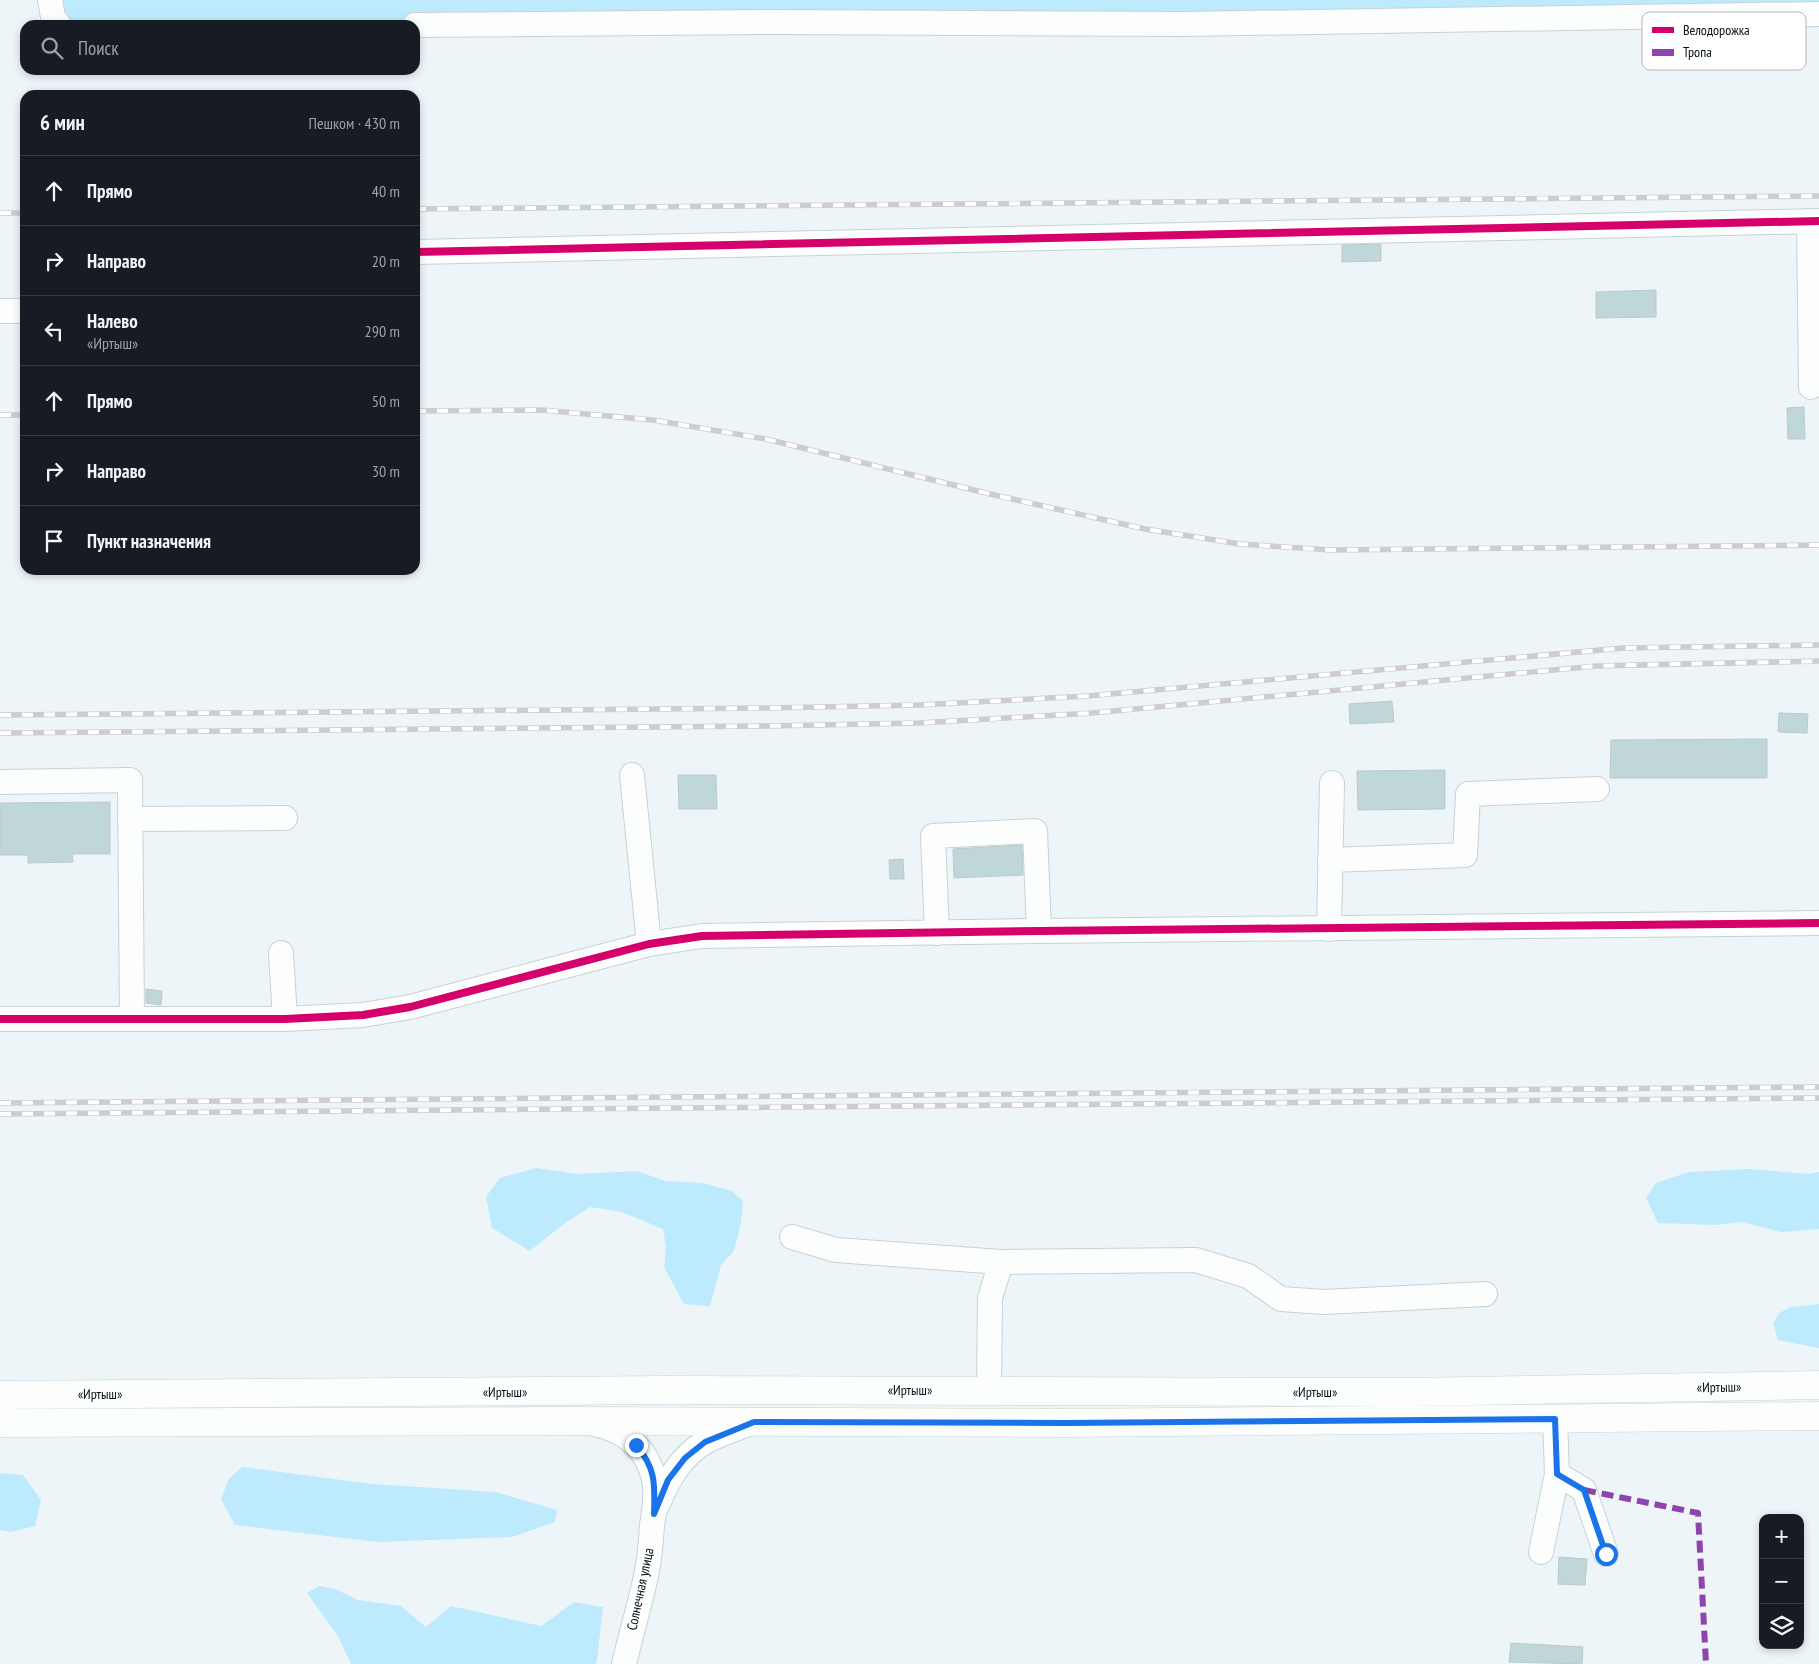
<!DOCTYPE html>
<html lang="ru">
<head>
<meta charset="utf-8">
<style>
	body { margin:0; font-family:"PT Sans Narrow",sans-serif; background:#242831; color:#f1f3f6 }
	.controls { position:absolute; right:15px; bottom:15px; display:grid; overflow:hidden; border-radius:10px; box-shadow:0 2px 8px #0003 }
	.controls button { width:45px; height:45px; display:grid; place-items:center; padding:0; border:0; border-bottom:1px solid #363941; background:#171b24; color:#f1f3f6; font:25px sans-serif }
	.stop { position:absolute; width:15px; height:15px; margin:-11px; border:4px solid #1a73e8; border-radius:50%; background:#fff }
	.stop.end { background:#1a73e8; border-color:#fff; box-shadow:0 1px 5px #0008 }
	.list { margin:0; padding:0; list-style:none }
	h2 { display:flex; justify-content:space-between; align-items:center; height:65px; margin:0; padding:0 20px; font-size:21px }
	h2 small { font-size:16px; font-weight:400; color:#9ea1a6 }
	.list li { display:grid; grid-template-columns:32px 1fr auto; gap:15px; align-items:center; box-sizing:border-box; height:70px; padding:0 20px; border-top:1px solid #363941 }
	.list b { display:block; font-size:19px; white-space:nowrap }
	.list p { margin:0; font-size:16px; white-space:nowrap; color:#9ea1a6 }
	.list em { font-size:16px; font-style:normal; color:#9ea1a6 }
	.icon { flex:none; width:28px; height:28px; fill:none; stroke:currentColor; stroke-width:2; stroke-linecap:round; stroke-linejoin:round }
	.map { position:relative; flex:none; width:1819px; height:1664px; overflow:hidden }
	.search { position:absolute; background:#171b24; box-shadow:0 2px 8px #0003; left:20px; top:20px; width:400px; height:55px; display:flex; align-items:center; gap:12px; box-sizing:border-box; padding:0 18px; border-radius:15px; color:#9ea1a6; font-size:19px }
	.panel { position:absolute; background:#171b24; box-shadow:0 2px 8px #0003; left:20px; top:90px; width:400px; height:485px; border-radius:15px }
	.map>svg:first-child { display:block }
</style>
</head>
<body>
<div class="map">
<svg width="1819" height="1664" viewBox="0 0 1819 1664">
	<rect width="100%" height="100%" fill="#edf5f9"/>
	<!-- green -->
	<g fill="#bdeafc">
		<polygon points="59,0 1819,0 1819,6 60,23"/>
		<polygon points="536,1168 578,1174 637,1171 665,1181 702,1183 732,1191 743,1201 741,1222 734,1251 721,1265 710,1306 684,1304 664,1267 666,1247 663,1229 622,1212 590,1207 565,1223 530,1251 492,1228 486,1197 500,1178"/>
		<polygon points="1749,1169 1809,1174 1819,1172 1819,1229 1781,1232 1743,1222 1715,1225 1658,1223 1646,1198 1656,1183 1689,1172"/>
		<polygon points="1819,1304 1819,1348 1778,1340 1773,1323 1779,1313 1791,1307"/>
		<polygon points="242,1467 372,1484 495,1492 557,1510 555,1522 512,1537 378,1542 235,1525 221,1499 229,1479"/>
		<polygon points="0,1473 23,1475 41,1500 35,1526 11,1532 0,1530"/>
		<polygon points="319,1586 335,1589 358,1600 401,1606 426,1627 451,1606 541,1626 574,1602 603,1607 597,1660 596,1664 351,1664 338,1636 307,1593"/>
	</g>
	<!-- building -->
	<g fill="#c0d7d9" stroke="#bdc9ca">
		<polygon points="1381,244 1381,261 1342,262 1342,245"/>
		<polygon points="1656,290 1656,317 1596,318 1596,292"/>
		<polygon points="1804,407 1805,439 1788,439 1787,408"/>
		<polygon points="1392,701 1394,722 1350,724 1349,704"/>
		<polygon points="1779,713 1808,714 1807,733 1778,732"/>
		<polygon points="1767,739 1767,778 1610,778 1611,740"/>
		<polygon points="1445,770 1445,809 1358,810 1357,771"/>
		<polygon points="678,775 716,775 717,809 679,809"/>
		<polygon points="110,802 110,854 72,854 73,862 28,863 28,855 0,855 0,803"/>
		<polygon points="1022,845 1023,875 954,878 953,849"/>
		<polygon points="903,859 904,879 890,879 889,860"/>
		<polygon points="146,989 162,991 161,1005 146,1003"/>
		<polygon points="1559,1557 1587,1559 1585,1585 1558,1584"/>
		<polygon points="1511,1643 1583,1647 1582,1664 1509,1662"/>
	</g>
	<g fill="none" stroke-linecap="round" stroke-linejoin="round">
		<!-- minor casing -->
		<g stroke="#c7d2d6" stroke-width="26">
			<g id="minor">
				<polyline points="50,0 53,17 59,25"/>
				<polyline points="415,25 774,22 1183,24 1819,14"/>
				<polyline points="1809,221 1811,387"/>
				<polyline points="415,252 1819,221"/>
				<polyline points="0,311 25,311"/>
				<polyline points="632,775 649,944"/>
				<polyline points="0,782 130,780 132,1018"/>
				<polyline points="130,819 285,818"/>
				<polyline points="1330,860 1465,855 1468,794 1597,789"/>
				<polyline points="1329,929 1332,783"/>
				<polyline points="937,933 933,836 1035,831 1039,931"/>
				<polyline points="281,953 285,1019"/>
				<polyline points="0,1019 285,1019 363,1015 410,1007 649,944 702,936 1039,931 1819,923"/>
				<polyline points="792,1237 836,1250 1001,1262 1196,1260 1248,1276 1281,1299 1324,1302 1485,1294"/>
				<polyline points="989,1390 990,1298 1001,1262"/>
				<path d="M 594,1424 C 619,1429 642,1443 651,1469 C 658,1486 655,1507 652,1525 C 651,1541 650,1556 647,1571 C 641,1602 631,1633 624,1664"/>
				<polyline points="1557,1474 1584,1490 1606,1554"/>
				<path d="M 657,1506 C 668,1480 680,1457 705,1442 C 719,1434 736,1429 751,1423"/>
				<polyline points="1541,1552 1557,1474 1555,1419"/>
			</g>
		</g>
		<!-- major casing -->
		<g stroke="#c7d2d6" stroke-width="29">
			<g id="major">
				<polyline points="0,1395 664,1390 1408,1392 1819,1385"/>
				<polyline points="0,1423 577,1421 1065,1423 1819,1416"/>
			</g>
		</g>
		<!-- minor -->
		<use href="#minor" stroke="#fcfefe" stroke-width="24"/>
		<!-- major -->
		<use href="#major" stroke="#fcfefe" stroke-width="28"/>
		<!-- rail casing -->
		<g stroke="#cbcdce" stroke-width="5.5">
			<g id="rail">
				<polyline points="415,209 1819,196"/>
				<polyline points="0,213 25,213"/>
				<polyline points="415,411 541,410 653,420 766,439 990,494 1145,529 1240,544 1331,550 1819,545"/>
				<polyline points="0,415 25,415"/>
				<polyline points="0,715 769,708 919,705 1088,696 1623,648 1819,645"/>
				<polyline points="0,733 768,726 919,723 1092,713 1596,666 1819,661"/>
				<polyline points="0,1103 1819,1087"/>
				<polyline points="0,1114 1819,1098"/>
			</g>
		</g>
		<!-- rail -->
		<use href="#rail" stroke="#fff" stroke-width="4" stroke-dasharray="11" stroke-linecap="butt"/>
		<!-- quiet -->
		<polyline stroke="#8e44ad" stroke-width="6" stroke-dasharray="12 6" stroke-linecap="butt" points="1584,1490 1698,1513 1706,1664"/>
		<!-- cycleway casing -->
		<g stroke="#fff" stroke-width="11">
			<g id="cycleway">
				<polyline points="415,252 1819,221"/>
				<polyline points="0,1019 285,1019 363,1015 410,1007 649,944 702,936 1039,931 1819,923"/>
			</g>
		</g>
		<!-- cycleway -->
		<use href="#cycleway" stroke="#d6006c" stroke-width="8"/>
	</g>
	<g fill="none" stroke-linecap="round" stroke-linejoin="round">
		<!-- route -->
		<path stroke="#1a73e8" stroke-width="6" d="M 636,1445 C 656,1468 655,1485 654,1514 L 668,1480 L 685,1458 L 705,1442 L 754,1422 L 1065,1423 L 1555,1419 L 1557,1474 L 1584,1490 L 1606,1554"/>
	</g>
	<g text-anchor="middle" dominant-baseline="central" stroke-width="4" stroke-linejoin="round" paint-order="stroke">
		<!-- street labels -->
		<g font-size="14" fill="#031016" stroke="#fff">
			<text transform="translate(1719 1387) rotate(-1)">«Иртыш»</text>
			<text x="910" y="1390">«Иртыш»</text>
			<text x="505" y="1392">«Иртыш»</text>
			<text x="1315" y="1392">«Иртыш»</text>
			<text x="100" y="1394">«Иртыш»</text>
			<text transform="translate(640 1589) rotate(-78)">Солнечная улица</text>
		</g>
	</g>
	<!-- legend -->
	<rect x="1642" y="12" width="164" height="58" rx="8" fill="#fff" stroke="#b3b7b9" stroke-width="1"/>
	<rect x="1652" y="27" width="22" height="6" fill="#d6006c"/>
	<rect x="1652" y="49" width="22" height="7" fill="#8e44ad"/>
	<g font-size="14" fill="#031016">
		<text x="1683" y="35">Велодорожка</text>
		<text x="1683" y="57">Тропа</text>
	</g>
</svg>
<div class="controls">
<button>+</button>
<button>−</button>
<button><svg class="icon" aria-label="layers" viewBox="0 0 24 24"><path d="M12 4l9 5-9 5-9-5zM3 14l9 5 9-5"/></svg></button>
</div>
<div class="stop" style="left:1606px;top:1554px"></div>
<div class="stop end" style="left:636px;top:1445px"></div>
<div class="search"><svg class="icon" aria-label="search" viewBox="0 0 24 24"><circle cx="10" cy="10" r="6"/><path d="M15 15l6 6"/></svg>Поиск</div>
<section class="panel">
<h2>6 мин<small>Пешком · 430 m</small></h2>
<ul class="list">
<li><svg class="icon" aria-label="ahead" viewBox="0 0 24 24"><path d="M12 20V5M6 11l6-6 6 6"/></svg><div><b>Прямо</b></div><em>40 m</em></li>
<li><svg class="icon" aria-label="right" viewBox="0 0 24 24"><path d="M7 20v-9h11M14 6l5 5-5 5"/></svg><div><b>Направо</b></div><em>20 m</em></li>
<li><svg class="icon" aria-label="left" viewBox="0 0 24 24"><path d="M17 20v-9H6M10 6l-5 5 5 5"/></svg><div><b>Налево</b><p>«Иртыш»</p></div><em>290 m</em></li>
<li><svg class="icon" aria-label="ahead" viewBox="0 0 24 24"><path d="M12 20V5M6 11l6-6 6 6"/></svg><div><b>Прямо</b></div><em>50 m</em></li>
<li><svg class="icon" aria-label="right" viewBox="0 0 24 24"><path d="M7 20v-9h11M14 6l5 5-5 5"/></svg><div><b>Направо</b></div><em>30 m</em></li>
<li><svg class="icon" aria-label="arrive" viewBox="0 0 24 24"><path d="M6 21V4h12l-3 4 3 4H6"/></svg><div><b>Пункт назначения</b></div></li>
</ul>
</section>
</div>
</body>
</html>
